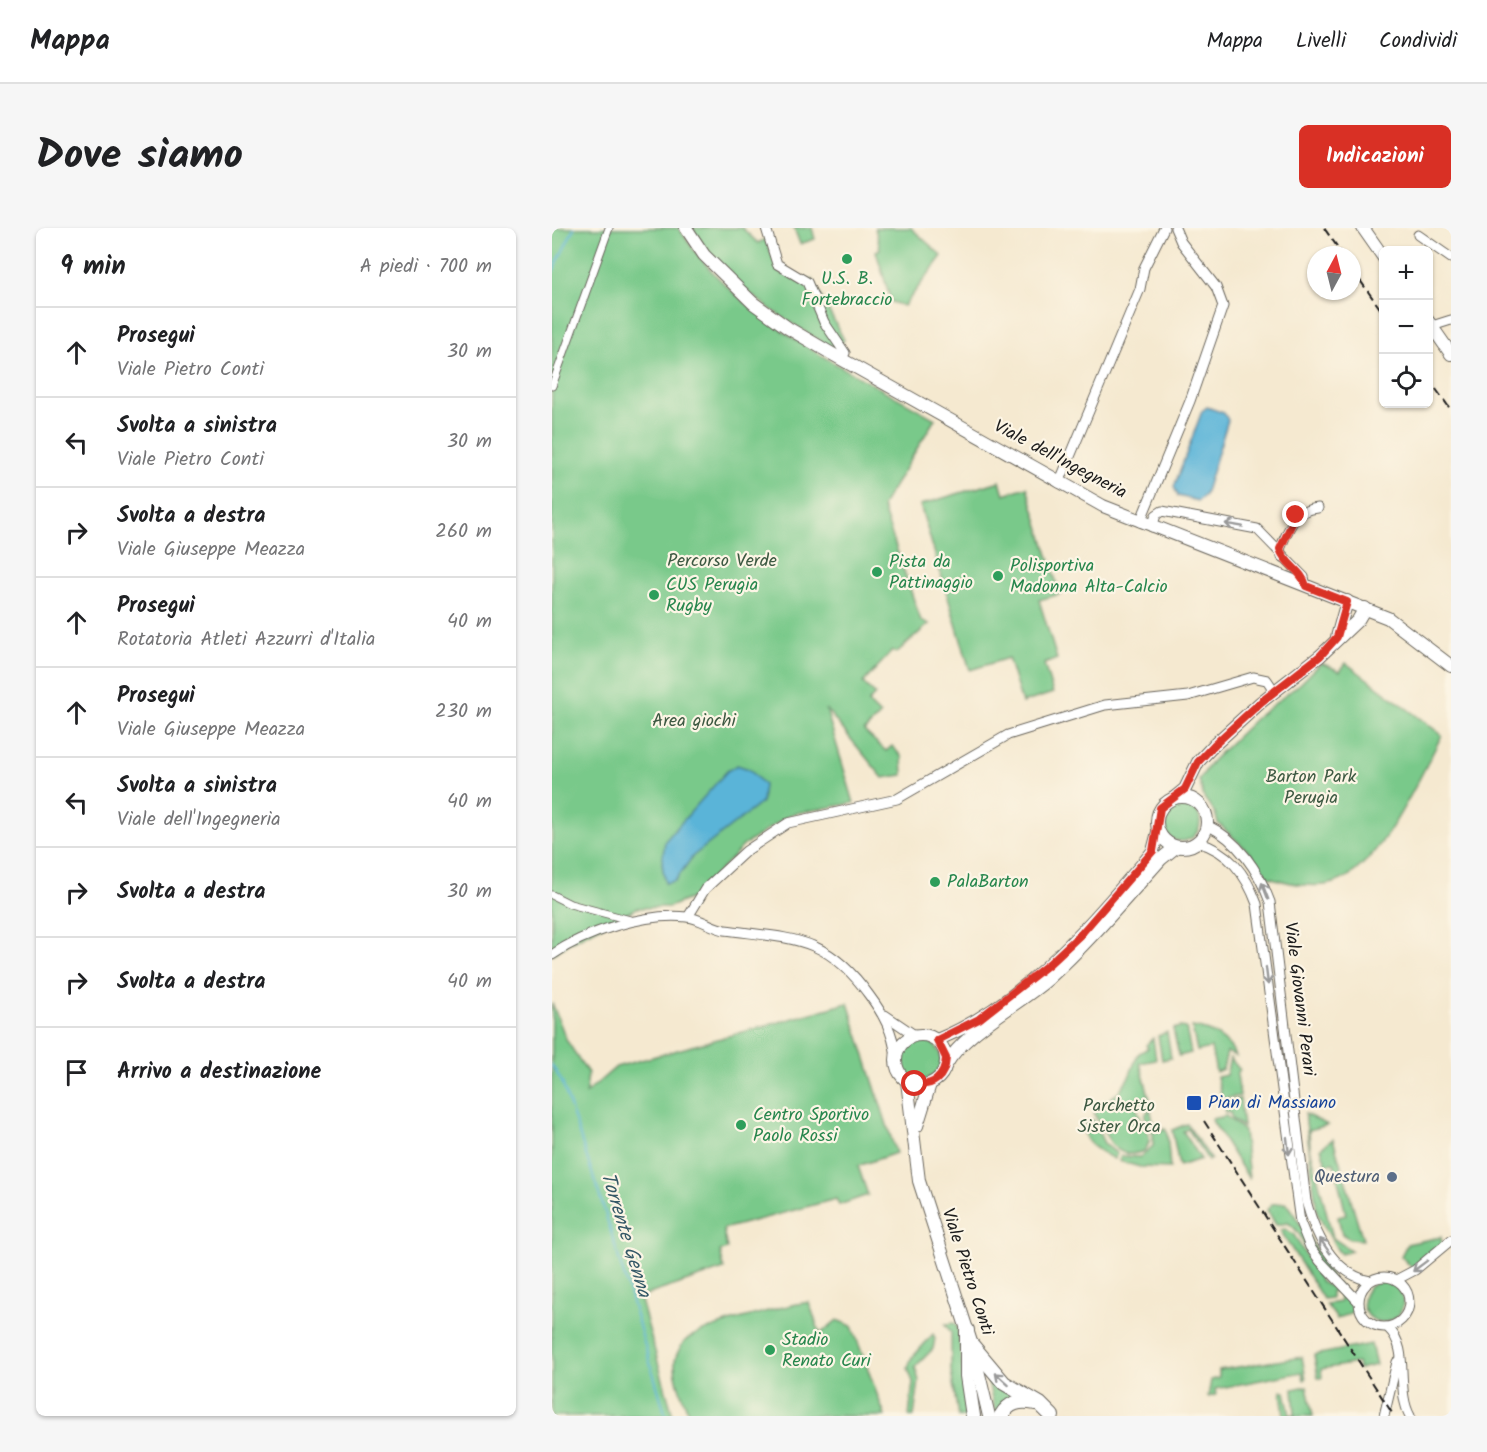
<!DOCTYPE html>
<html lang="it">
<head>
<meta charset="utf-8">
<style>
	body { margin:0; font-family:Kalam,sans-serif; background:#f6f6f6; color:#202124 }
	.controls { position:absolute; right:18px; top:18px; display:grid; overflow:hidden; border-radius:9px; box-shadow:0 2px 4px #0004 }
	.controls button { width:54px; height:54px; display:grid; place-items:center; padding:0; border:0; border-bottom:2px solid #e0e0e0; background:#fff; color:#202124; font:30px sans-serif }
	.compass { position:absolute; left:755px; top:18px; width:54px; height:54px; border-radius:50%; background:#fff; box-shadow:0 2px 4px #0004; rotate:7deg }
	.stop { position:absolute; width:18px; height:18px; margin:-14px; border:4px solid #d93025; border-radius:50%; background:#fff }
	.stop.end { background:#d93025; border-color:#fff; box-shadow:0 2px 6px #0008 }
	.list { margin:0; padding:0; list-style:none }
	h2 { display:flex; justify-content:space-between; align-items:center; height:78px; margin:0; padding:0 24px; font-size:26px }
	h2 small { font-size:20px; font-weight:400; color:#757577 }
	.list li { display:grid; grid-template-columns:39px 1fr auto; gap:18px; align-items:center; box-sizing:border-box; height:90px; padding:0 24px; border-top:2px solid #e0e0e0 }
	.list b { display:block; font-size:22px; white-space:nowrap }
	.list p { margin:0; font-size:20px; white-space:nowrap; color:#757577 }
	.list em { font-size:20px; font-style:normal; color:#757577 }
	.icon { flex:none; width:33px; height:33px; fill:none; stroke:currentColor; stroke-width:2; stroke-linecap:round; stroke-linejoin:round }
	.map { position:relative; flex:none; width:899px; height:1188px; overflow:hidden; border-radius:9px }
	header { display:flex; align-items:center; gap:36px; box-sizing:border-box; height:84px; padding:0 30px; background:#fff; border-bottom:2px solid #e0e0e0 }
	header strong { font-size:28px }
	nav { display:flex; gap:33px; margin-inline-start:auto; font-size:21px }
	.intro { display:flex; align-items:center; justify-content:space-between; box-sizing:border-box; height:144px; padding:0 36px }
	h1 { margin:0; font-size:42px }
	.button { padding:15px 27px; border-radius:9px; background:#d93025; color:#fff; font-size:21px; font-weight:700 }
	main { display:flex; gap:36px; padding:0 36px }
	aside { flex:1; background:#fff; border-radius:9px; box-shadow:0 2px 4px #0004 }
	.map>svg:first-child { display:block }
</style>
</head>
<body>
<header>
<strong>Mappa</strong>
<nav><a>Mappa</a><a>Livelli</a><a>Condividi</a></nav>
</header>
<div class="intro"><h1>Dove siamo</h1><a class="button">Indicazioni</a></div>
<main>
<aside>
<h2>9 min<small>A piedi · 700 m</small></h2>
<ul class="list">
<li><svg class="icon" aria-label="ahead" viewBox="0 0 24 24"><path d="M12 20V5M6 11l6-6 6 6"/></svg><div><b>Prosegui</b><p>Viale Pietro Conti</p></div><em>30 m</em></li>
<li><svg class="icon" aria-label="left" viewBox="0 0 24 24"><path d="M17 20v-9H6M10 6l-5 5 5 5"/></svg><div><b>Svolta a sinistra</b><p>Viale Pietro Conti</p></div><em>30 m</em></li>
<li><svg class="icon" aria-label="right" viewBox="0 0 24 24"><path d="M7 20v-9h11M14 6l5 5-5 5"/></svg><div><b>Svolta a destra</b><p>Viale Giuseppe Meazza</p></div><em>260 m</em></li>
<li><svg class="icon" aria-label="ahead" viewBox="0 0 24 24"><path d="M12 20V5M6 11l6-6 6 6"/></svg><div><b>Prosegui</b><p>Rotatoria Atleti Azzurri d'Italia</p></div><em>40 m</em></li>
<li><svg class="icon" aria-label="ahead" viewBox="0 0 24 24"><path d="M12 20V5M6 11l6-6 6 6"/></svg><div><b>Prosegui</b><p>Viale Giuseppe Meazza</p></div><em>230 m</em></li>
<li><svg class="icon" aria-label="left" viewBox="0 0 24 24"><path d="M17 20v-9H6M10 6l-5 5 5 5"/></svg><div><b>Svolta a sinistra</b><p>Viale dell'Ingegneria</p></div><em>40 m</em></li>
<li><svg class="icon" aria-label="right" viewBox="0 0 24 24"><path d="M7 20v-9h11M14 6l5 5-5 5"/></svg><div><b>Svolta a destra</b></div><em>30 m</em></li>
<li><svg class="icon" aria-label="right" viewBox="0 0 24 24"><path d="M7 20v-9h11M14 6l5 5-5 5"/></svg><div><b>Svolta a destra</b></div><em>40 m</em></li>
<li><svg class="icon" aria-label="arrive" viewBox="0 0 24 24"><path d="M6 21V4h12l-3 4 3 4H6"/></svg><div><b>Arrivo a destinazione</b></div></li>
</ul>
</aside>
<div class="map">
<svg width="899" height="1188" viewBox="0 0 899 1188">
	<rect width="100%" height="100%" fill="#fcf5e5"/>
	<filter id="ink" filterUnits="userSpaceOnUse"><feTurbulence type="fractalNoise" baseFrequency=".0167" numOctaves="2"/><feDisplacementMap in="SourceGraphic" scale="12" xChannelSelector="R" yChannelSelector="G"/><feConvolveMatrix kernelMatrix="1 2 1 2 8 2 1 2 1" color-interpolation-filters="sRGB"/></filter>
	<filter id="wash" filterUnits="userSpaceOnUse"><feTurbulence type="fractalNoise" baseFrequency=".008" numOctaves="4" result="noise"/><feDisplacementMap in="SourceGraphic" scale="24" xChannelSelector="R" yChannelSelector="G"/><feGaussianBlur stdDeviation="1.35" result="paint"/><feColorMatrix in="noise" values="0 0 0 0 0 0 0 0 0 0 0 0 0 0 0 0 0 1.4 0 .05"/><feComposite in="paint" operator="in"/></filter>
	<g filter="url(#wash)">
		<rect width="100%" height="100%" fill="#f5e9d0"/>
		<!-- green -->
		<g fill="#79c98a" stroke="#4a7253" stroke-width="1.5">
			<path d="M 0,0 L 127,0 C 183,92 293,139 383,191 L 330,278 L 369,393 L 377,396 L 344,425 L 341,422 L 311,455 L 323,466 L 316,475 L 328,487 L 312,503 L 334,523 L 340,518 L 350,529 L 351,547 L 331,550 L 274,481 L 302,575 L 239,586 L 192,617 L 142,669 L 117,679 L 85,680 L 20,713 L 0,727 Z"/>
			<path d="M 140,0 L 190,0 L 206,15 L 213,11 L 227,44 L 250,54 L 260,51 L 292,112 L 284,122 C 228,90 174,56 140,0 Z"/>
			<polygon points="242,0 260,0 263,11 248,16"/>
			<polygon points="323,0 359,0 390,28 352,78 339,74 324,23 328,21"/>
			<polygon points="448,253 452,266 475,259 508,366 487,372 505,431 492,436 501,465 470,475 456,430 418,442 368,277"/>
			<path d="M 769,435 L 788,443 L 794,435 L 890,507 C 868,548 828,641 782,655 C 761,661 734,655 714,648 L 699,626 L 666,595 L 663,585 L 652,570 L 647,552 L 660,533 L 704,490 L 749,455 Z"/>
			<circle cx="629" cy="594" r="19"/>
			<polygon points="0,775 15,813 36,845 34,865 64,839 296,775 344,925 306,938 316,967 287,977 284,971 171,1001 175,1021 168,1023 172,1041 88,1069 121,1188 0,1188"/>
			<polygon points="628,799 634,800 639,825 627,828 621,801"/>
			<path d="M 640,799 C 660,802 675,810 684,828 L 675,824 L 671,841 L 664,844 L 659,820 L 645,823 Z"/>
			<polygon points="615,804 619,830 610,832 606,808"/>
			<path d="M 601,810 L 604,832 L 588,835 L 598,872 L 593,872 L 585,881 C 588,897 606,907 592,923 C 562,936 554,905 542,886 L 546,879 L 566,865 L 577,849 L 586,826 L 596,820 L 594,817 Z"/>
			<circle cx="369" cy="832" r="20"/>
			<polygon points="678,830 688,842 685,847 688,868 670,871 665,849 674,847"/>
			<polygon points="688,871 691,899 680,891 678,885 673,884 671,874"/>
			<polygon points="598,879 603,904 613,901 615,904 618,940 588,939 567,933 569,928 588,929 601,918 601,906 593,888"/>
			<polygon points="753,886 776,897 757,902 758,920 781,1010 800,1023 789,1026 786,1023 765,985"/>
			<polygon points="674,888 692,903 697,951 659,891"/>
			<path d="M 541,892 L 552,915 L 565,926 L 562,931 C 549,924 525,913 534,894 Z"/>
			<polygon points="635,896 659,931 656,932 636,901 631,903 649,931 627,938 620,902"/>
			<polygon points="781,911 811,1012 798,1011 790,1006 786,989 794,987 782,935 774,936 769,920"/>
			<path d="M 733,975 C 740,979 773,1038 780,1050 L 778,1052 C 755,1044 756,1006 736,995 L 724,997 L 715,982 L 720,976 Z"/>
			<polygon points="734,1001 742,1007 769,1054 776,1058 785,1055 802,1073 802,1083 785,1091 774,1076 788,1074 787,1063 779,1063 779,1070 771,1071 728,1002"/>
			<polygon points="889,1009 890,1016 860,1040 849,1028 855,1016"/>
			<circle cx="831" cy="1074" r="20"/>
			<path d="M 257,1074 L 268,1106 L 285,1092 L 300,1098 L 333,1188 L 137,1188 C 132,1171 122,1152 123,1134 C 123,1128 129,1117 133,1113 C 145,1100 236,1077 257,1074 Z"/>
			<polygon points="402,1095 405,1097 417,1188 406,1188 399,1143 399,1104 393,1096"/>
			<polygon points="381,1106 383,1110 381,1121 363,1139 367,1153 362,1188 357,1188 361,1154 356,1140 359,1131"/>
			<polygon points="819,1116 824,1137 807,1141 805,1135 769,1141 770,1150 766,1150 762,1127"/>
			<polygon points="750,1129 754,1151 752,1152 750,1144 663,1161 664,1167 656,1169 659,1152 667,1150 667,1142"/>
			<polygon points="433,1141 464,1168 444,1185 443,1183"/>
			<polygon points="755,1158 761,1188 732,1188 729,1163 733,1164 738,1187 743,1186 741,1161"/>
		</g>
		<!-- water -->
		<g fill="#5ab4d8" stroke="#3b687a" stroke-width="1.5">
			<polygon points="655,179 672,185 676,192 653,267 646,273 626,268 622,259 650,183"/>
			<polygon points="185,537 197,541 212,557 210,574 141,628 123,653 113,655 110,635 113,613 175,543"/>
		</g>
		<g fill="none" stroke-linecap="round" stroke-linejoin="round">
			<!-- stream -->
			<g stroke="#5ab4d8" stroke-width="2">
				<polyline points="0,45 22,0"/>
				<polyline points="0,837 10,854 53,984 114,1188"/>
			</g>
		</g>
	</g>
	<g filter="url(#ink)">
		<g fill="none" stroke-linecap="round" stroke-linejoin="round">
			<!-- pedestrian casing -->
			<g stroke="#68645b" stroke-width="9">
				<g id="pedestrian">
					<polyline points="0,158 57,0"/>
					<polyline points="0,667 18,676 78,692"/>
				</g>
			</g>
			<!-- minor casing -->
			<g stroke="#68645b" stroke-width="11">
				<g id="minor">
					<polyline points="214,0 225,36 255,54 272,94 293,125 289,131"/>
					<polyline points="866,7 899,30"/>
					<polyline points="880,98 899,92"/>
					<polyline points="507,255 588,61 592,40 612,0"/>
					<polyline points="588,294 638,173 671,78 664,59 629,14 623,0"/>
					<polyline points="600,299 604,287 610,283 705,301 752,349 754,358"/>
					<path d="M 730,329 L 728,321 C 737,301 741,282 766,280"/>
					<path d="M 655,597 C 686,612 707,643 718,674 L 754,973 C 763,1006 780,1045 818,1053"/>
					<path d="M 645,614 C 677,623 694,646 705,676 L 748,994 L 758,1019 L 768,1033 L 806,1073"/>
					<polyline points="136,689 153,661 194,623 236,595 345,571 456,507 553,477 636,468 701,449 715,452 719,458 720,466"/>
					<path d="M 0,727 C 33,704 94,684 135,689 C 148,690 160,700 173,702 C 241,711 274,707 317,767 C 332,787 341,804 344,829"/>
					<polyline points="333,787 364,808"/>
					<circle cx="832" cy="1074" r="25"/>
					<polyline points="844,1052 863,1042 899,1012"/>
					<path d="M 836,1100 C 859,1121 843,1161 858,1188"/>
					<polyline points="832,1188 845,1134"/>
				</g>
			</g>
			<!-- tertiary casing -->
			<g stroke="#68645b" stroke-width="14">
				<g id="tertiary">
					<polyline points="134,0 152,27 201,75 236,100 282,127 551,278 836,390 899,438"/>
					<polyline points="811,0 832,30"/>
					<polyline points="876,93 899,126"/>
					<polyline points="785,409 795,373"/>
					<circle cx="630" cy="594" r="25"/>
					<polyline points="622,570 633,561 646,534 662,517 709,474 768,428 806,392 813,380"/>
					<circle cx="369" cy="832" r="25"/>
					<path d="M 385,812 C 470,777 534,701 593,633 L 601,623 L 606,604"/>
					<path d="M 394,837 C 411,805 466,777 495,752 C 537,714 572,672 609,631 L 624,619"/>
					<polyline points="355,853 367,953 420,1117 437,1188"/>
					<polyline points="365,898 378,856"/>
				</g>
			</g>
			<!-- secondary casing -->
			<g stroke="#68645b" stroke-width="16">
				<g id="secondary">
					<polyline points="415,1102 415,1148 421,1188"/>
					<polyline points="420,1117 452,1155 488,1176 500,1188"/>
					<path d="M 449,1188 C 457,1174 468,1172 483,1175"/>
				</g>
			</g>
			<!-- pedestrian -->
			<use href="#pedestrian" stroke="#fff" stroke-width="7"/>
			<!-- minor -->
			<use href="#minor" stroke="#fff" stroke-width="9"/>
			<!-- tertiary -->
			<use href="#tertiary" stroke="#fff" stroke-width="12"/>
			<!-- secondary -->
			<use href="#secondary" stroke="#fff" stroke-width="14"/>
			<!-- rail -->
			<g stroke="#1c1c1c" stroke-width="2" stroke-dasharray="9 4.5" stroke-linecap="butt">
				<polyline points="772,0 791,27"/>
				<polyline points="800,41 832,86"/>
				<polyline points="876,150 899,182"/>
				<polyline points="652,893 842,1188"/>
			</g>
		</g>
		<!-- one-way arrows -->
		<defs><path id="oneway-shaft" d="M-6 0H5M1.5-3L5.5 0L1.5 3" fill="none" stroke-width="1.6" stroke-linecap="round" stroke-linejoin="round" transform="scale(1.5)"/></defs>
		<g stroke="#999">
			<use href="#oneway-shaft" transform="translate(682 297) rotate(-170)"/>
			<use href="#oneway-shaft" transform="translate(713 663) rotate(-111)"/>
			<use href="#oneway-shaft" transform="translate(715 748) rotate(83)"/>
			<use href="#oneway-shaft" transform="translate(736 918) rotate(83)"/>
			<use href="#oneway-shaft" transform="translate(773 1018) rotate(-125)"/>
			<use href="#oneway-shaft" transform="translate(868 1038) rotate(143)"/>
			<use href="#oneway-shaft" transform="translate(450 1151) rotate(-138)"/>
		</g>
	</g>
	<g fill="none" stroke-linecap="round" stroke-linejoin="round" filter="url(#ink)">
		<!-- route -->
		<path stroke="#d93025" stroke-width="8" d="M 363,856 C 381,859 393,849 394,830 L 385,812 L 427,791 L 497,736 L 529,706 L 601,623 L 608,580 L 633,561 L 646,534 L 662,517 L 709,474 L 768,428 L 785,409 L 795,374 L 754,358 C 750,342 733,337 728,321 L 744,287"/>
	</g>
	<!-- markers -->
	<g fill="#2e9e5b" stroke="#fcf5e5" stroke-width="2">
		<circle cx="295" cy="31" r="6"/>
		<circle cx="325" cy="344" r="6"/>
		<circle cx="446" cy="348" r="6"/>
		<circle cx="102" cy="367" r="6"/>
		<circle cx="383" cy="654" r="6"/>
		<circle cx="189" cy="897" r="6"/>
		<circle cx="218" cy="1122" r="6"/>
	</g>
	<rect fill="#1a4fb4" stroke="#fcf5e5" stroke-width="2" x="634" y="867" width="16" height="16" rx="3"/>
	<circle fill="#5c6f8a" stroke="#fcf5e5" stroke-width="2" cx="840" cy="949" r="6"/>
	<g text-anchor="middle" dominant-baseline="central" stroke-width="4.5" stroke-linejoin="round" paint-order="stroke">
		<!-- leisure labels -->
		<g font-size="18" fill="#27864d" stroke="#fcf5e5" text-anchor="start">
			<text x="295" y="51" text-anchor="middle">U.S. B.<tspan x="295" dy="21">Fortebraccio</tspan></text>
			<text x="337" y="334">Pista da<tspan x="337" dy="21">Pattinaggio</tspan></text>
			<text x="458" y="338">Polisportiva<tspan x="458" dy="21">Madonna Alta-Calcio</tspan></text>
			<text x="114" y="357">CUS Perugia<tspan x="114" dy="21">Rugby</tspan></text>
			<text x="395" y="654">PalaBarton</text>
			<text x="201" y="887">Centro Sportivo<tspan x="201" dy="21">Paolo Rossi</tspan></text>
			<text x="230" y="1112">Stadio<tspan x="230" dy="21">Renato Curi</tspan></text>
		</g>
		<!-- street labels -->
		<g font-size="18" fill="#1c1c1c" stroke="#fcf5e5">
			<text transform="translate(508 232) rotate(28)">Viale dell'Ingegneria</text>
			<text transform="translate(747 771) rotate(83)">Viale Giovanni Perari</text>
			<text transform="translate(415 1044) rotate(72)">Viale Pietro Conti</text>
		</g>
		<!-- park labels -->
		<g font-size="18" fill="#3d5942" stroke="#fcf5e5">
			<text x="170" y="333">Percorso Verde</text>
			<text x="142" y="493">Area giochi</text>
			<text x="759" y="549">Barton Park<tspan x="759" dy="21">Perugia</tspan></text>
			<text x="567" y="878">Parchetto<tspan x="567" dy="21">Sister Orca</tspan></text>
		</g>
		<!-- transit labels -->
		<g font-size="18" fill="#164399" stroke="#fcf5e5" text-anchor="start">
			<text x="656" y="875">Pian di Massiano</text>
		</g>
		<!-- service labels -->
		<g font-size="18" fill="#4e5e75" stroke="#fcf5e5" text-anchor="end">
			<text x="828" y="949">Questura</text>
		</g>
		<!-- water labels -->
		<g font-size="20" font-style="italic" fill="#355967" stroke="#fcf5e5">
			<text transform="translate(73 1007) rotate(73)">Torrente Genna</text>
		</g>
	</g>
</svg>
<div class="controls">
<button>+</button>
<button>−</button>
<button><svg class="icon" aria-label="locate" viewBox="0 0 24 24"><circle cx="12" cy="12" r="6"/><path d="M12 2v4M12 18v4M2 12h4M18 12h4"/></svg></button>
</div>
<svg class="compass" viewBox="-18 -18 36 36"><path d="M0-13l5 13h-10z" fill="#e53935"/><path d="M0 13l5-13h-10z" fill="#757577"/></svg>
<div class="stop" style="left:363px;top:856px"></div>
<div class="stop end" style="left:744px;top:287px"></div>
</div>
</main>
</body>
</html>
